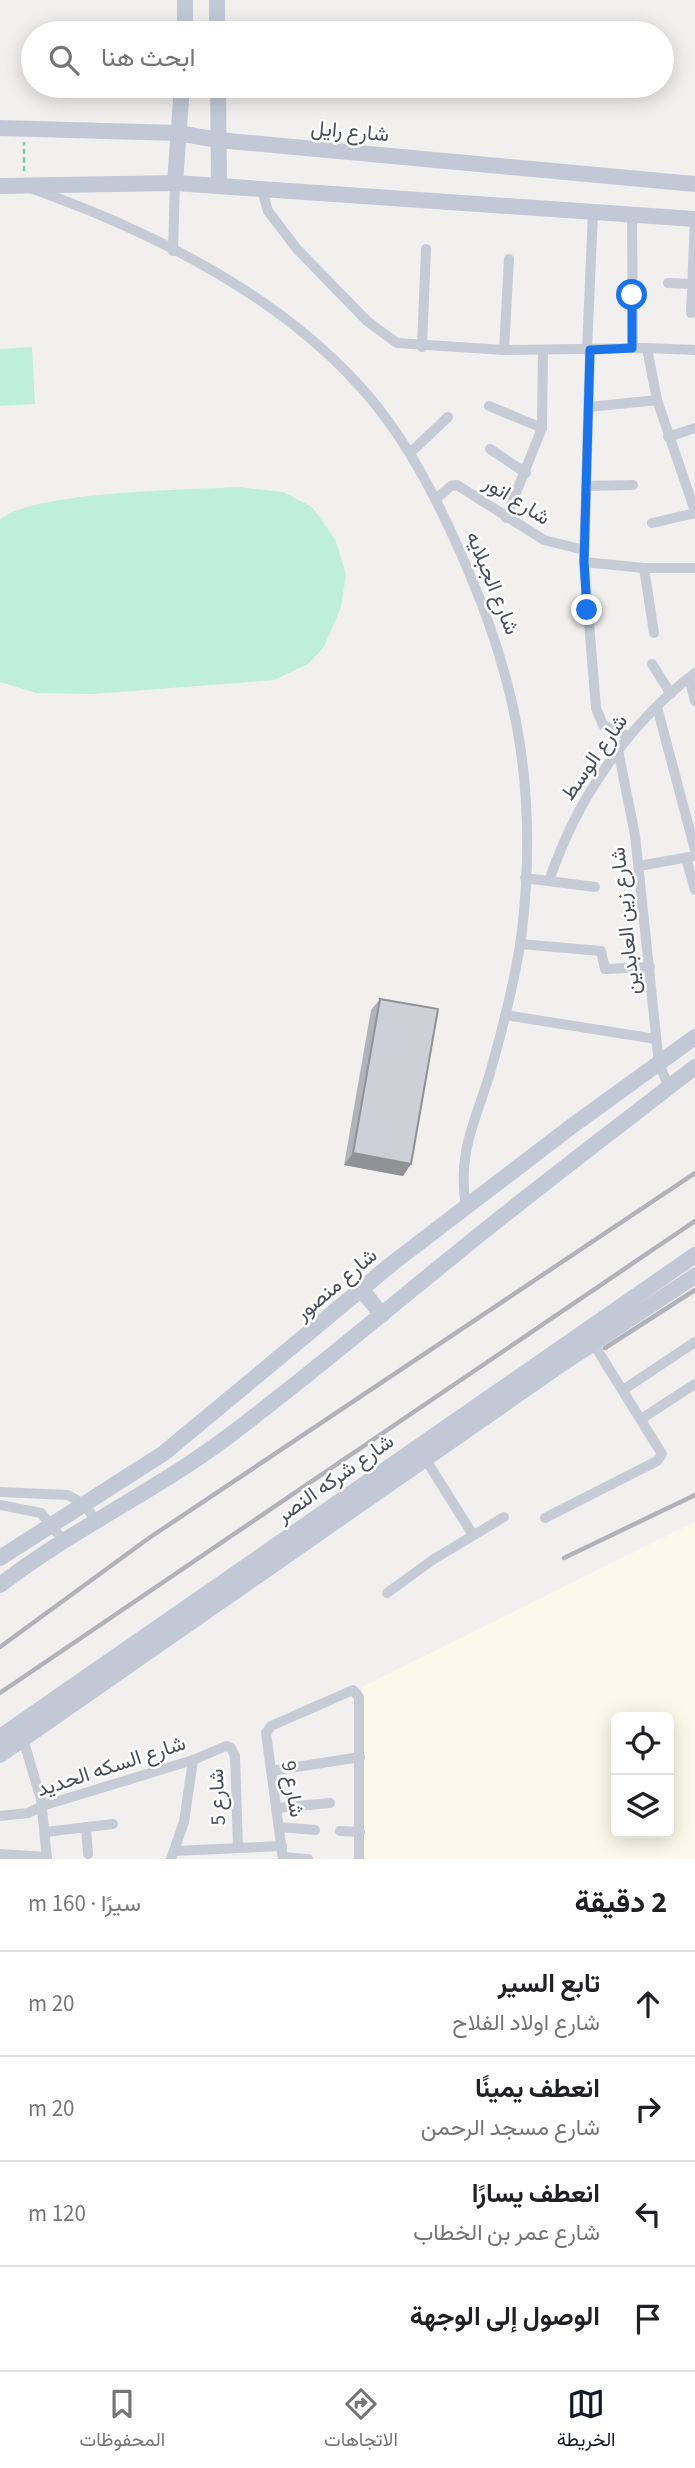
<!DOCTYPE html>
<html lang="ar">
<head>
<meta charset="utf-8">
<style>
	body { margin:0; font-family:"Source Sans 3",Vazirmatn,sans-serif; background:#f6f6f6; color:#202124; direction:rtl }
	.controls { position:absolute; right:21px; bottom:21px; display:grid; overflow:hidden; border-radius:10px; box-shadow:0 4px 18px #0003 }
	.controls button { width:63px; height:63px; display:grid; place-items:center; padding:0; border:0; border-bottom:2px solid #e0e0e0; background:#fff; color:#202124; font:35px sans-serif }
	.stop { position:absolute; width:21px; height:21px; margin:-16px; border:5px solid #1a73e8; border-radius:50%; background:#fff }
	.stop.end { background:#1a73e8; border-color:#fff; box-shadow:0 2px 7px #0008 }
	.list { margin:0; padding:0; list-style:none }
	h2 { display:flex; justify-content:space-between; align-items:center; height:91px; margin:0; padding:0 28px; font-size:30px }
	h2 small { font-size:23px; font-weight:400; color:#757577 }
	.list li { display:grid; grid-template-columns:46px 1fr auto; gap:21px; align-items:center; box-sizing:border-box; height:105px; padding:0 28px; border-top:2px solid #e0e0e0 }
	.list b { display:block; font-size:26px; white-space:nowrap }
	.list p { margin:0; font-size:23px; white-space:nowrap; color:#757577 }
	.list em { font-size:23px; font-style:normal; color:#757577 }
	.icon { flex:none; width:38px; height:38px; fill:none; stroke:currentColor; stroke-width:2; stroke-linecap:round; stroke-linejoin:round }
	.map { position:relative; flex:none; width:695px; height:1859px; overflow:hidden; direction:ltr }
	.search { position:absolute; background:#fff; box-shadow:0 4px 18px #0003; left:21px; right:21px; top:21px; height:77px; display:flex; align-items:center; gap:18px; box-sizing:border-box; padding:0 24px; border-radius:38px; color:#757577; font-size:26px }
	.sheet { height:511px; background:#fff }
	nav { display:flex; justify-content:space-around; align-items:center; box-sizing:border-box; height:98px; border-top:2px solid #e0e0e0; background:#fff; font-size:19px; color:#757577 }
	nav a { display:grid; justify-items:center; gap:4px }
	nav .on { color:#111827 }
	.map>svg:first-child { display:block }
</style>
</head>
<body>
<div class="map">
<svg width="695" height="1859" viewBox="0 0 695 1859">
	<rect width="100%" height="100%" fill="#f2f0ef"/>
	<!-- commercial -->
	<path fill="#fbfaea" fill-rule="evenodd" d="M 695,1522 L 695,1859 L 363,1859 L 362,1687 ZM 616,1717 L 669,1717 L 669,1833 L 616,1833 Z"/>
	<!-- garden -->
	<g fill="#bfeedb">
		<polygon points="32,347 35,404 0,406 0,349"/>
		<path d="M 238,487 L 283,492 L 312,507 L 335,539 L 346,574 L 341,607 L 324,647 L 308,664 L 274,680 L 93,694 L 36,693 L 0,682 L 0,519 C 37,491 187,490 238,487 Z"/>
	</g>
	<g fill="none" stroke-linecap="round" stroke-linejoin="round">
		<!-- path -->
		<polyline stroke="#78cbb4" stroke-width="2.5" stroke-dasharray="5 3.5" stroke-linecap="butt" points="24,171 24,142"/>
		<!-- street -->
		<g stroke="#c6cbd6" stroke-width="10">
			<polyline points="261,187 268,211 297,249 367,321 397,343 504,350 647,348 695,350"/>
			<path d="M 33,189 C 148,230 270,290 355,381 C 397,425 427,479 452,534 C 515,669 539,782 522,931 C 516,978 503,1027 490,1073 C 475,1123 457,1152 466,1207"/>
			<polyline points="632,214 633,348"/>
			<polyline points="173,251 175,183"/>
			<polyline points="668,283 692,284"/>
			<polyline points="691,313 695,219"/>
			<polyline points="422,347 426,249"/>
			<polyline points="647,348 657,400 695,511"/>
			<polyline points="504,350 509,259"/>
			<polyline points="587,350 593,212"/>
			<polyline points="590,350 584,562 596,708 603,725 628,736"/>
			<polyline points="489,406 542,428"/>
			<polyline points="589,407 657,400"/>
			<polyline points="668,437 695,428"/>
			<polyline points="490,449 526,473"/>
			<polyline points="410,453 448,417"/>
			<polyline points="586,486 633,485"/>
			<polyline points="436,499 451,486 457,485 544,540 584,550"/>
			<polyline points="506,518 542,428 543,350"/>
			<polyline points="652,523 695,513"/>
			<polyline points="584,562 644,568 695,568"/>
			<polyline points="644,568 654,633"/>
			<polyline points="652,664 671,694"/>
			<polyline points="689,678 695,701"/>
			<polyline points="657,707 695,850"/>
			<polyline points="618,750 635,835 659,1064 669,1087"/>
			<polyline points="686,858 695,890"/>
			<polyline points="639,866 695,856"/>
			<polyline points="525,878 595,887"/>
			<path d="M 549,881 C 576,800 627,725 695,673"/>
			<polyline points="520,944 601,951 605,969 650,967"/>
			<polyline points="505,1015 656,1039"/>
			<polyline points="623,1390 695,1342"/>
			<polyline points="641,1419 695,1384"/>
			<polyline points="426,1460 473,1535"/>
			<polyline points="0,1492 68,1495 84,1504 97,1522"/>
			<polyline points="0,1505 41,1513 64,1541"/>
			<polyline points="545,1518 657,1461 662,1454 593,1343"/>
			<polyline points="387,1593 434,1559 504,1517"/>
			<polyline points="23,1739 41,1799 47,1859"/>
			<polyline points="271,1771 360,1757"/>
			<polyline points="276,1808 330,1803"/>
			<polyline points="0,1816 28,1813 42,1806 193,1760 226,1746 231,1748 235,1756 238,1847"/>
			<polyline points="86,1827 88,1854"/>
			<polyline points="279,1827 315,1830"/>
			<polyline points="340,1831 360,1832"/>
			<polyline points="45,1832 113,1824"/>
			<polyline points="175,1851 282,1846"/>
			<polyline points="0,1854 47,1857"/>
			<polyline points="283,1857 308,1859"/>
			<polyline points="171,1859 184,1822 193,1760"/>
			<polyline points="283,1859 266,1733 271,1726 353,1690 359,1697 359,1859"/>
		</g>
		<!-- secondary -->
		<g stroke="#c3c8d7" stroke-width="16">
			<polyline points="217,0 217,33"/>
			<polyline points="185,33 185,0"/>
			<polyline points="218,86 219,185"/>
			<polyline points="0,128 178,133 218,140 695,184"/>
			<polyline points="175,183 182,86"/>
			<polyline points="0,186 175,183 695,219"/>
			<polyline points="361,1289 382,1315"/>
			<polyline points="0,1558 164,1453 394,1262 572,1126 695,1037"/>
			<path d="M 0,1585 C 71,1530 154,1492 226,1438 C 305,1379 380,1315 457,1253 C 535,1189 615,1129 695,1067"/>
			<polyline points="0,1737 695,1255"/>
			<polyline points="0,1755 563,1363 695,1276"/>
		</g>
		<!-- rail -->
		<g stroke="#b2b3b9" stroke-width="4.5">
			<polyline points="605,1348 695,1290"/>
			<polyline points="564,1558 695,1495"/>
			<polyline points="0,1647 149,1538 695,1173"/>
			<polyline points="0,1693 695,1221"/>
		</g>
	</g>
	<!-- wall -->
	<polygon fill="#b2b3b9" points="380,999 411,1164 403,1176 344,1165 371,1010"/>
	<!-- shaded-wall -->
	<polygon fill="#919296" points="353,1153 411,1164 403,1176 344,1165"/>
	<!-- building -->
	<polygon fill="#cfd0d7" stroke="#919296" stroke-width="2" points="380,999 438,1009 411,1164 353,1153"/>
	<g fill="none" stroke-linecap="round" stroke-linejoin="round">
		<!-- route -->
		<polyline stroke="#1a73e8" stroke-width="9" points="587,610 584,562 590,350 632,348 632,295"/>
	</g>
	<g text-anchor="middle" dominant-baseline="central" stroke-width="5" stroke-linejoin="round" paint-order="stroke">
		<!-- street labels -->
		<g font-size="21" fill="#484e5c" stroke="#fff">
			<text transform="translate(350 131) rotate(5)">شارع رايل</text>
			<text transform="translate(517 500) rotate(32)">شارع انور</text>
			<text transform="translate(493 583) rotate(68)">شارع الجبلايه</text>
			<text transform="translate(594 757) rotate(-55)">شارع الوسط</text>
			<text transform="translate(625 921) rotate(-96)">شارع زين العابدين</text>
			<text transform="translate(336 1284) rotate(-40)">شارع منصور</text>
			<text transform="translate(335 1478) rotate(-35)">شارع شركه النصر</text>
			<text transform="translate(111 1766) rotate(-18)">شارع السكه الحديد</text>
			<text transform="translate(293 1789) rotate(81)">شارع 9</text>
			<text transform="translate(217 1797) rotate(-92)">شارع 5</text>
		</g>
	</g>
</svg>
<div class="controls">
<button><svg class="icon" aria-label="locate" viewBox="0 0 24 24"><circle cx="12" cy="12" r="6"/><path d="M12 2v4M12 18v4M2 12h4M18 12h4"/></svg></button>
<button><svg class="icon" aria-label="layers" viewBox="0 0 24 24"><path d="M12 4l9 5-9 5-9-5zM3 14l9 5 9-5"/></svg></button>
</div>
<div class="stop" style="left:632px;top:295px"></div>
<div class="stop end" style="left:587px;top:610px"></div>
<div class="search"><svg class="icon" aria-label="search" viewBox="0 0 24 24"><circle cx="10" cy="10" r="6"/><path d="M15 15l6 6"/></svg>ابحث هنا</div>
</div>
<section class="sheet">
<h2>2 دقيقة<small>سيرًا · 160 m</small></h2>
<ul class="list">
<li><svg class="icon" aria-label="ahead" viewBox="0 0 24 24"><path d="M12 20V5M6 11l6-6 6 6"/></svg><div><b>تابع السير</b><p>شارع اولاد الفلاح</p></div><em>20 m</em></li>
<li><svg class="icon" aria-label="right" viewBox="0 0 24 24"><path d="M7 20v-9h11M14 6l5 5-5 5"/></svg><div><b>انعطف يمينًا</b><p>شارع مسجد الرحمن</p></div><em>20 m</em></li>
<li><svg class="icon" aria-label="left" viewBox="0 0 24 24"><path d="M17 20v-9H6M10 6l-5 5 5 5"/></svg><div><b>انعطف يسارًا</b><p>شارع عمر بن الخطاب</p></div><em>120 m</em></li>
<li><svg class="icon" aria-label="arrive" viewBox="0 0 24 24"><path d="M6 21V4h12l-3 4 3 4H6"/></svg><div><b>الوصول إلى الوجهة</b></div></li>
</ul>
</section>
<nav>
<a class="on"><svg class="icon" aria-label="map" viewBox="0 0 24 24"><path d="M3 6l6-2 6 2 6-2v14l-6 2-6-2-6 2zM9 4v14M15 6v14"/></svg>الخريطة</a>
<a><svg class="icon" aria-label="directions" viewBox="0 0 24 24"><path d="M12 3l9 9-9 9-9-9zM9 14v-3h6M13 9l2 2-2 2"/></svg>الاتجاهات</a>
<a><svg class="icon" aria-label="saved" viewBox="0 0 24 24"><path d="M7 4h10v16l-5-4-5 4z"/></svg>المحفوظات</a>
</nav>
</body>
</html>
